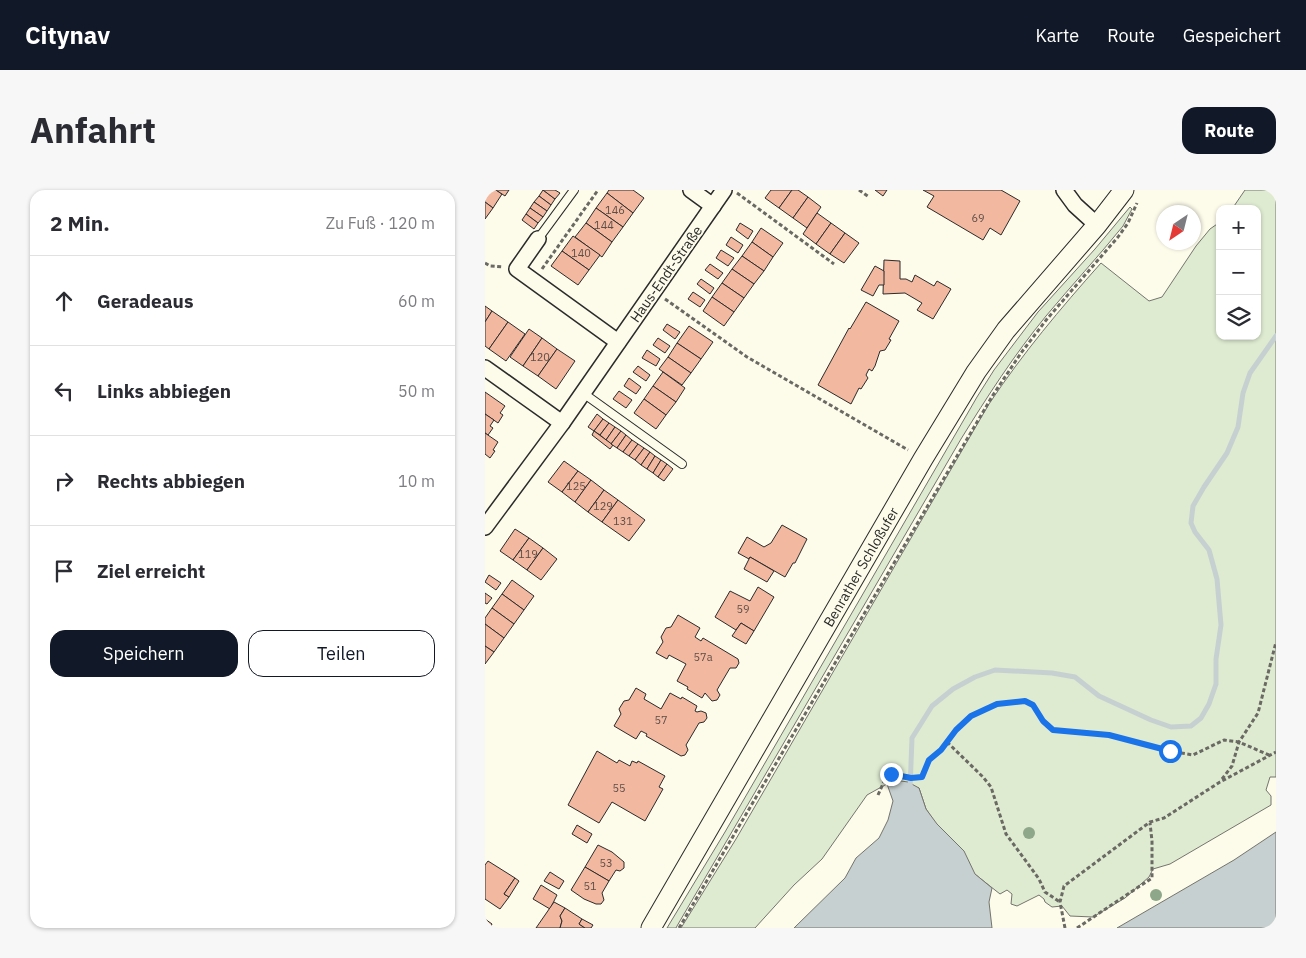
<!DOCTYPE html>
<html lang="de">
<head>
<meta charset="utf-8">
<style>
	body { margin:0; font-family:"IBM Plex Sans",sans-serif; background:#f7f7f7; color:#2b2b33 }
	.controls { position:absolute; right:15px; top:15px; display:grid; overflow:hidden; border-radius:10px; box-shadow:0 1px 4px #0004 }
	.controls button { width:45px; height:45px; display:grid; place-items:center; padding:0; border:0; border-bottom:1px solid #e1e1e2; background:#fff; color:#2b2b33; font:25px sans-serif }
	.compass { position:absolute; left:671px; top:15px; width:45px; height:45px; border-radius:50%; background:#fff; box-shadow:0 1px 4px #0004; rotate:215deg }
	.stop { position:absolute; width:15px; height:15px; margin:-11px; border:4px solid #1a73e8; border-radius:50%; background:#fff }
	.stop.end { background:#1a73e8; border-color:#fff; box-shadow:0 1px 5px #0008 }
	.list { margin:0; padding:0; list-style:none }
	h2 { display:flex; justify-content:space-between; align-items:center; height:65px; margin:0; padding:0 20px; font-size:21px }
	h2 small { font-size:16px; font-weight:400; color:#7c7c81 }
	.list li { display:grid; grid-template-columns:32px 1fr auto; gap:15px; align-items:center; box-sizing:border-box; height:90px; padding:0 20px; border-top:1px solid #e1e1e2 }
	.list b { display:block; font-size:19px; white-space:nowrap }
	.list em { font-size:16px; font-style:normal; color:#7c7c81 }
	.actions { display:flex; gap:10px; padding:15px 20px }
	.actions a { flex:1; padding:11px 0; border:1px solid #111827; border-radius:15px; text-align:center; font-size:18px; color:#111827 }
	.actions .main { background:#111827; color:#fff }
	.icon { flex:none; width:28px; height:28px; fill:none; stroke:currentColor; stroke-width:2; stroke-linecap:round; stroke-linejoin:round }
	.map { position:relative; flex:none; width:791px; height:738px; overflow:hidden; border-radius:15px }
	header { display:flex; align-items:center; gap:30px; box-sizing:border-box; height:70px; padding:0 25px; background:#111827; color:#fff }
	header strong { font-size:24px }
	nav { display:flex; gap:28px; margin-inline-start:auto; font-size:18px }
	.intro { display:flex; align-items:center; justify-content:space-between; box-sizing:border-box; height:120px; padding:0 30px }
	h1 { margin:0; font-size:35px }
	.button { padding:12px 22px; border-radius:15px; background:#111827; color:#fff; font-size:18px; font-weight:700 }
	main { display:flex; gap:30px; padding:0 30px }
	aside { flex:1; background:#fff; border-radius:15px; box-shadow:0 1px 4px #0004 }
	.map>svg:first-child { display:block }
</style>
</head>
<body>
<header>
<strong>Citynav</strong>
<nav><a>Karte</a><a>Route</a><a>Gespeichert</a></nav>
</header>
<div class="intro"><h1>Anfahrt</h1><a class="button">Route</a></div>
<main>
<aside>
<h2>2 Min.<small>Zu Fuß · 120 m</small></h2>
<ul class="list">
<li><svg class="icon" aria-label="ahead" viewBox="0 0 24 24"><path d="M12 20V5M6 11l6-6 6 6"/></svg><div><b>Geradeaus</b></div><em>60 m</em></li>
<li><svg class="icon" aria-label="left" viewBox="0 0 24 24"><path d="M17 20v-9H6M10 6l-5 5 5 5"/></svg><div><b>Links abbiegen</b></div><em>50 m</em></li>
<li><svg class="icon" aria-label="right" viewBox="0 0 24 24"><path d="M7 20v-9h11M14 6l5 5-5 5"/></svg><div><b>Rechts abbiegen</b></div><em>10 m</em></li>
<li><svg class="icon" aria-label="arrive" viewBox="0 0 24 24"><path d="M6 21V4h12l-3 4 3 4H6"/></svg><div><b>Ziel erreicht</b></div></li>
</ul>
<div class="actions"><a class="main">Speichern</a><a>Teilen</a></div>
</aside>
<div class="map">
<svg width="791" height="738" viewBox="0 0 791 738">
	<rect width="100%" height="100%" fill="#fdfbea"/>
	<!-- green -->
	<g fill="#deebd1" stroke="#74746e">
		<path d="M 760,0 L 791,0 L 791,587 L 785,587 L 781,600 L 786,606 L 786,615 L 685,674 L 668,679 L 664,687 L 640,708 L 608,727 L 585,726 L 577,716 L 567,717 L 560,712 L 559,709 L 554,705 L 532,716 L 526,714 L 527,704 L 522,700 L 515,704 L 491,685 L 485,685 L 441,619 L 434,598 L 409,590 L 382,605 L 337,669 L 309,695 L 270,738 L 196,738 L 251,649 L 504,214 C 538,163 575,119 616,73 L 664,111 L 677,107 L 711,56 L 725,39 L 735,32 L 735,146 L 772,146 L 772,19 L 747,19 Z"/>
		<path d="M 645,17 L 647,19 L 638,36 C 613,67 586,96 561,126 C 529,165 502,207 476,249 L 192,736 L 191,738 L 182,738 L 240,642 L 492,207 L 509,180 L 553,122 L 610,59 Z"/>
	</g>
	<!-- water -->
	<g fill="#c7d0d0" stroke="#74746e">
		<polygon points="409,590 423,592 434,598 441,619 452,634 479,661 490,684 507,698 504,712 507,738 309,738 360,688 371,668 394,648 403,630 408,611 402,594"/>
		<polygon points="791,642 791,738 632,738 749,670"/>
	</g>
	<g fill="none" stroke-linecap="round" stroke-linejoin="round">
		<!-- stream -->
		<polyline stroke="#c7d0d0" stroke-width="5" points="425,600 427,548 447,516 468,499 490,487 510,480 567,483 590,487 614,506 666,530 686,537 706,536 716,528 724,514 731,494 731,469 736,435 732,389 724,360 710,342 706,333 708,316 719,297 742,263 753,237 758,203 765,183 791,146"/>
	</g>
	<!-- building -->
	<g fill="#f2b8a0" stroke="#2b2b2b">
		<polygon points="0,0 11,0 17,4 8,18 0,12"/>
		<polygon points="11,0 24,0 20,6"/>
		<polygon points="58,0 70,9 66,15 54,6"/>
		<polygon points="58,0 70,0 75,3 70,9"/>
		<polygon points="124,0 148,0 159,8 148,23 122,3"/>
		<polygon points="286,0 307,0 294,18 280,8"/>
		<polygon points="307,0 313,0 323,7 308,28 294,18"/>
		<polygon points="390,0 402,0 398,6"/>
		<polygon points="438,0 516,0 535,11 516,45 505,38 498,50 442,17 449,6"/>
		<polygon points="122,3 148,23 138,37 111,18"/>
		<polygon points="54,6 66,15 62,21 49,12"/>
		<polygon points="323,7 336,17 322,38 308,28"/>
		<polygon points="0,12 8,18 0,29"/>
		<polygon points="49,12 62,21 58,27 45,18"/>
		<polygon points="45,18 58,27 53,33 41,24"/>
		<polygon points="111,18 138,37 127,52 101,33"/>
		<polygon points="332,23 346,33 331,54 318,44"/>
		<polygon points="41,24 53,33 49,39 37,30"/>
		<polygon points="101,33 127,52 117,67 90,47"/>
		<polygon points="255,33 268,41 263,49 251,40"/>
		<polygon points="346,33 360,43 345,64 331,54"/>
		<polygon points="276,38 298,53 288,67 267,52"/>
		<polygon points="360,43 374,53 359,73 345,64"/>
		<polygon points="88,46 115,65 104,80 77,61"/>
		<polygon points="246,47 258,55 253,63 241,55"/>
		<polygon points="267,52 288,67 279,81 257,66"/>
		<polygon points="236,60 249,68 243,76 231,68"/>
		<polygon points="77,61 104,80 93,95 66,76"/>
		<polygon points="257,66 279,81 269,94 247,79"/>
		<polygon points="399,70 415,71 415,89 421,89 427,92 430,85 449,96 452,91 466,99 448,129 432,120 437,113 420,103 398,104"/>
		<polygon points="225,74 238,83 233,89 220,80"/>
		<polygon points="390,76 399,81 399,95 394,95 388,106 376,100"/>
		<polygon points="247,79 269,94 259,108 237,93"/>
		<polygon points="216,89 229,98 225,104 212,94"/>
		<polygon points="237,93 259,108 249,122 227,107"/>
		<polygon points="208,102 220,110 215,117 203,109"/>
		<polygon points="227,107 249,122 239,136 218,121"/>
		<polygon points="381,112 414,131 404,149 406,150 400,160 395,161 390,176 387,181 384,179 381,185 383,188 376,199 374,198 366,214 333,195 364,138 365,139"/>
		<polygon points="0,116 7,121 0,132"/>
		<polygon points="7,121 23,132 4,159 0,156 0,132"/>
		<polygon points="23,132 40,144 21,171 4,159"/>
		<polygon points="182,134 195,142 190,149 178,140"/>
		<polygon points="204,136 228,152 216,169 192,153"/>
		<polygon points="44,139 57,148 38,176 25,167"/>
		<polygon points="57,148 72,159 53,186 38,176"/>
		<polygon points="173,148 185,156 180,163 168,155"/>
		<polygon points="192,153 216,169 206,183 183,167"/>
		<polygon points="72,159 90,171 71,199 53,186"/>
		<polygon points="162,160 175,169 171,176 157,168"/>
		<polygon points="183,167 206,183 197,195 174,179"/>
		<polygon points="153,176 165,185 161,191 148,182"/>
		<polygon points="178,182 200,198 191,212 168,196"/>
		<polygon points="144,188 156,197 151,204 139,196"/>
		<polygon points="168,196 191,212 181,225 159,209"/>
		<polygon points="134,201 147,210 141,218 128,209"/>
		<polygon points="0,202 20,216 15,223 18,225 13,233 0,224"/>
		<polygon points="159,209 181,225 171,239 149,223"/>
		<polygon points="0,224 9,230 5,236 8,238 3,245 0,243"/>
		<polygon points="112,224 118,229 109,241 103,237"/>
		<polygon points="118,229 124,233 115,245 109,241"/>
		<polygon points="124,233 130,237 121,250 115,245"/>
		<polygon points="130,237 136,241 126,254 121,250"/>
		<polygon points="109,241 128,255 125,259 107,245"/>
		<polygon points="136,241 141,245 132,258 126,254"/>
		<polygon points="0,243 13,252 8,260 10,261 5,268 0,264"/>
		<polygon points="141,245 147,250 138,262 132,258"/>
		<polygon points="147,250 153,254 144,266 138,262"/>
		<polygon points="153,254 159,258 150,270 144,266"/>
		<polygon points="159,258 165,262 156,275 150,270"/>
		<polygon points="165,262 170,266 162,279 156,275"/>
		<polygon points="170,266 176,270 168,283 162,279"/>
		<polygon points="176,270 182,274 173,287 168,283"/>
		<polygon points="79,271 93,281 77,302 63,292"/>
		<polygon points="182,274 188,279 179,291 173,287"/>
		<polygon points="93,281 106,290 90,312 77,302"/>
		<polygon points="106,290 119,300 103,322 90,312"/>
		<polygon points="119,300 133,310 117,332 103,322"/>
		<polygon points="133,310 160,330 144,351 117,332"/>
		<polygon points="297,335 322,349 310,373 308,373 300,387 265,367 264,369 253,363 262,347 279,357 286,353"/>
		<polygon points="30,339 44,348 28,370 15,361"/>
		<polygon points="44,348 58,358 42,380 28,370"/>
		<polygon points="58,358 72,369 56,390 42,380"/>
		<polygon points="265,367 289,381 282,392 259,379"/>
		<polygon points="4,385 16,393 11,400 0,392"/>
		<polygon points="27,390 49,406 39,420 17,404"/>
		<polygon points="273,397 289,407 269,441 256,433 251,440 230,427 245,401 265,411"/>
		<polygon points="0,403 7,408 2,414 0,413"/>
		<polygon points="17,404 39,420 29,434 7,418"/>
		<polygon points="7,418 29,434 19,448 0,434 0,428"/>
		<polygon points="193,425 215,438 210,447 216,451 218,448 253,469 254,473 251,478 245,478 232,500 235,505 232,510 227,511 220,503 217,508 202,499 203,497 192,491 201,474 184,465 182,469 171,463 178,452 176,447 181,438 186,437"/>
		<polygon points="256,433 269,441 261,454 247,446"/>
		<polygon points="0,434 19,448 9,462 0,456"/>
		<polygon points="0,456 9,462 0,474"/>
		<polygon points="151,498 161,504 159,509 176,519 185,503 196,509 197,507 212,516 210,521 212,522 216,521 221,523 222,528 219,532 214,533 201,555 203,560 200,565 196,566 161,546 162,544 156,541 151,549 129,536 136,524 134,519 139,511 144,510"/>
		<polygon points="112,561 132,573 134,570 145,576 147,571 152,573 153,571 180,586 174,597 178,599 160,631 127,612 114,633 83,615"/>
		<polygon points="92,635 107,644 102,653 87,644"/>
		<polygon points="113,655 127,662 139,672 139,678 135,681 131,680 124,691 100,677"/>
		<polygon points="3,671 30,688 19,704 24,707 15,719 0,709 0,675"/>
		<polygon points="100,677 124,691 117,703 119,710 116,714 111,714 99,709 86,700"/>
		<polygon points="65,682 79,691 74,699 59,691"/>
		<polygon points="30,688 34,691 24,707 19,704"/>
		<polygon points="56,695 72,705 65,719 48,709"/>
		<polygon points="69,712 80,718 75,726 77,731 75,738 51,738"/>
		<polygon points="80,718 97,729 94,734 100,738 75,738 77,731 75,726"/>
		<polygon points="0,729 7,734 5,738 0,738"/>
		<polygon points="97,729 108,735 106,738 100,738 94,734"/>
	</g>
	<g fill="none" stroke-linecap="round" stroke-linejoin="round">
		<!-- service casing -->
		<g stroke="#2b2b2b" stroke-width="10">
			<g id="service">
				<polyline points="53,49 89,0"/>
				<polyline points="98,203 197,274"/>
			</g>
		</g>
		<!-- minor casing -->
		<g stroke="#2b2b2b" stroke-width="18">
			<g id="minor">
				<polyline points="206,0 228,16"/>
				<polyline points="579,0 590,15 612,35"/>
				<polyline points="53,49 32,79 133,152"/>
				<polyline points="0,178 77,233"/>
				<polyline points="0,337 77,233 239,0"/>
			</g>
		</g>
		<!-- tertiary casing -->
		<g stroke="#2b2b2b" stroke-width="21">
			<polyline id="tertiary" points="166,738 438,269 491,182 521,140 612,35 639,0"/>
		</g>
		<!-- path -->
		<g stroke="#6a6964" stroke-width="3" stroke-dasharray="4 2.5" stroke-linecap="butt">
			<polyline points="374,0 384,7"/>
			<polyline points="252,3 349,74"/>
			<polyline points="0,73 5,76 18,77"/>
			<polyline points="57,79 113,0"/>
			<polyline points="180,109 262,167 423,260"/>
			<polyline points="462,552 498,587 506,597 521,644 554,689 560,702 575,712"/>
			<polyline points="737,589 747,576 754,552 773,523 791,452"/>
			<path d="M 393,605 L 401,587 C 410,583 425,588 437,587 L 444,570 L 456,560 L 471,539 L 486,526 L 512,514 L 540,511 L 548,515 L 558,531 L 568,540 L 624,545 L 685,561 L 708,565 L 739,550 L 754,552 L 784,565"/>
			<polyline points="194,738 508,205 536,163 562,129 633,47 643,33 652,13"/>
			<polyline points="580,738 575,712 579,696 665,632 679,628 735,592 791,562"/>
			<polyline points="592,738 667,688 667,651 665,633"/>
		</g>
		<!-- service -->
		<use href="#service" stroke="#fdfbea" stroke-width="8"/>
		<!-- minor -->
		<use href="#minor" stroke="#fdfbea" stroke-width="15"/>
		<!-- tertiary -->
		<use href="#tertiary" stroke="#fdfbea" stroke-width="19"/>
	</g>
	<!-- trees -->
	<g fill="#8ea78a">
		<circle cx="544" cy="643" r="6"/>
		<circle cx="671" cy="705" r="6"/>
	</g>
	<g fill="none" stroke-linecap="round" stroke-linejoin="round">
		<!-- route -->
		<polyline stroke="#1a73e8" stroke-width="6" points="406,584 426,588 437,587 444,570 456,560 471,540 486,526 512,514 540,511 548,515 558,531 568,540 624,545 685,561"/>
	</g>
	<g text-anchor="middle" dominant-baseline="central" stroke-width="4" stroke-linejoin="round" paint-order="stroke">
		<!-- number labels -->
		<g font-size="11" fill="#5d4e48">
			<text x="130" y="20">146</text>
			<text x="493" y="28">69</text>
			<text x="119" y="35">144</text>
			<text x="96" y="63">140</text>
			<text x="55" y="167">120</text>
			<text x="91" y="296">125</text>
			<text x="118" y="316">129</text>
			<text x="138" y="331">131</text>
			<text x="43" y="364">119</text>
			<text x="258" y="419">59</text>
			<text x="218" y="467">57a</text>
			<text x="176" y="530">57</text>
			<text x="134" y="598">55</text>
			<text x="121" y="673">53</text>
			<text x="105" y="696">51</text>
		</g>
		<!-- street labels -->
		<g font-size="14" fill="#2b2b2b" stroke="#fdfbea">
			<text transform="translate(181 84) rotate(-55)">Haus-Endt-Straße</text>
			<text transform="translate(376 377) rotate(-60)">Benrather Schloßufer</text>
		</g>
	</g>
</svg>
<div class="controls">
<button>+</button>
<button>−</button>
<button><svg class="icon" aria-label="layers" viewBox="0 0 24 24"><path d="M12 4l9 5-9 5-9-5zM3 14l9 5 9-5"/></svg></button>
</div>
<svg class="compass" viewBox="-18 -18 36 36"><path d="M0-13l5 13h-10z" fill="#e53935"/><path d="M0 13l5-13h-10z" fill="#7c7c81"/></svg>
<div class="stop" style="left:685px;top:561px"></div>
<div class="stop end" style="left:406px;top:584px"></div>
</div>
</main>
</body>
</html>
